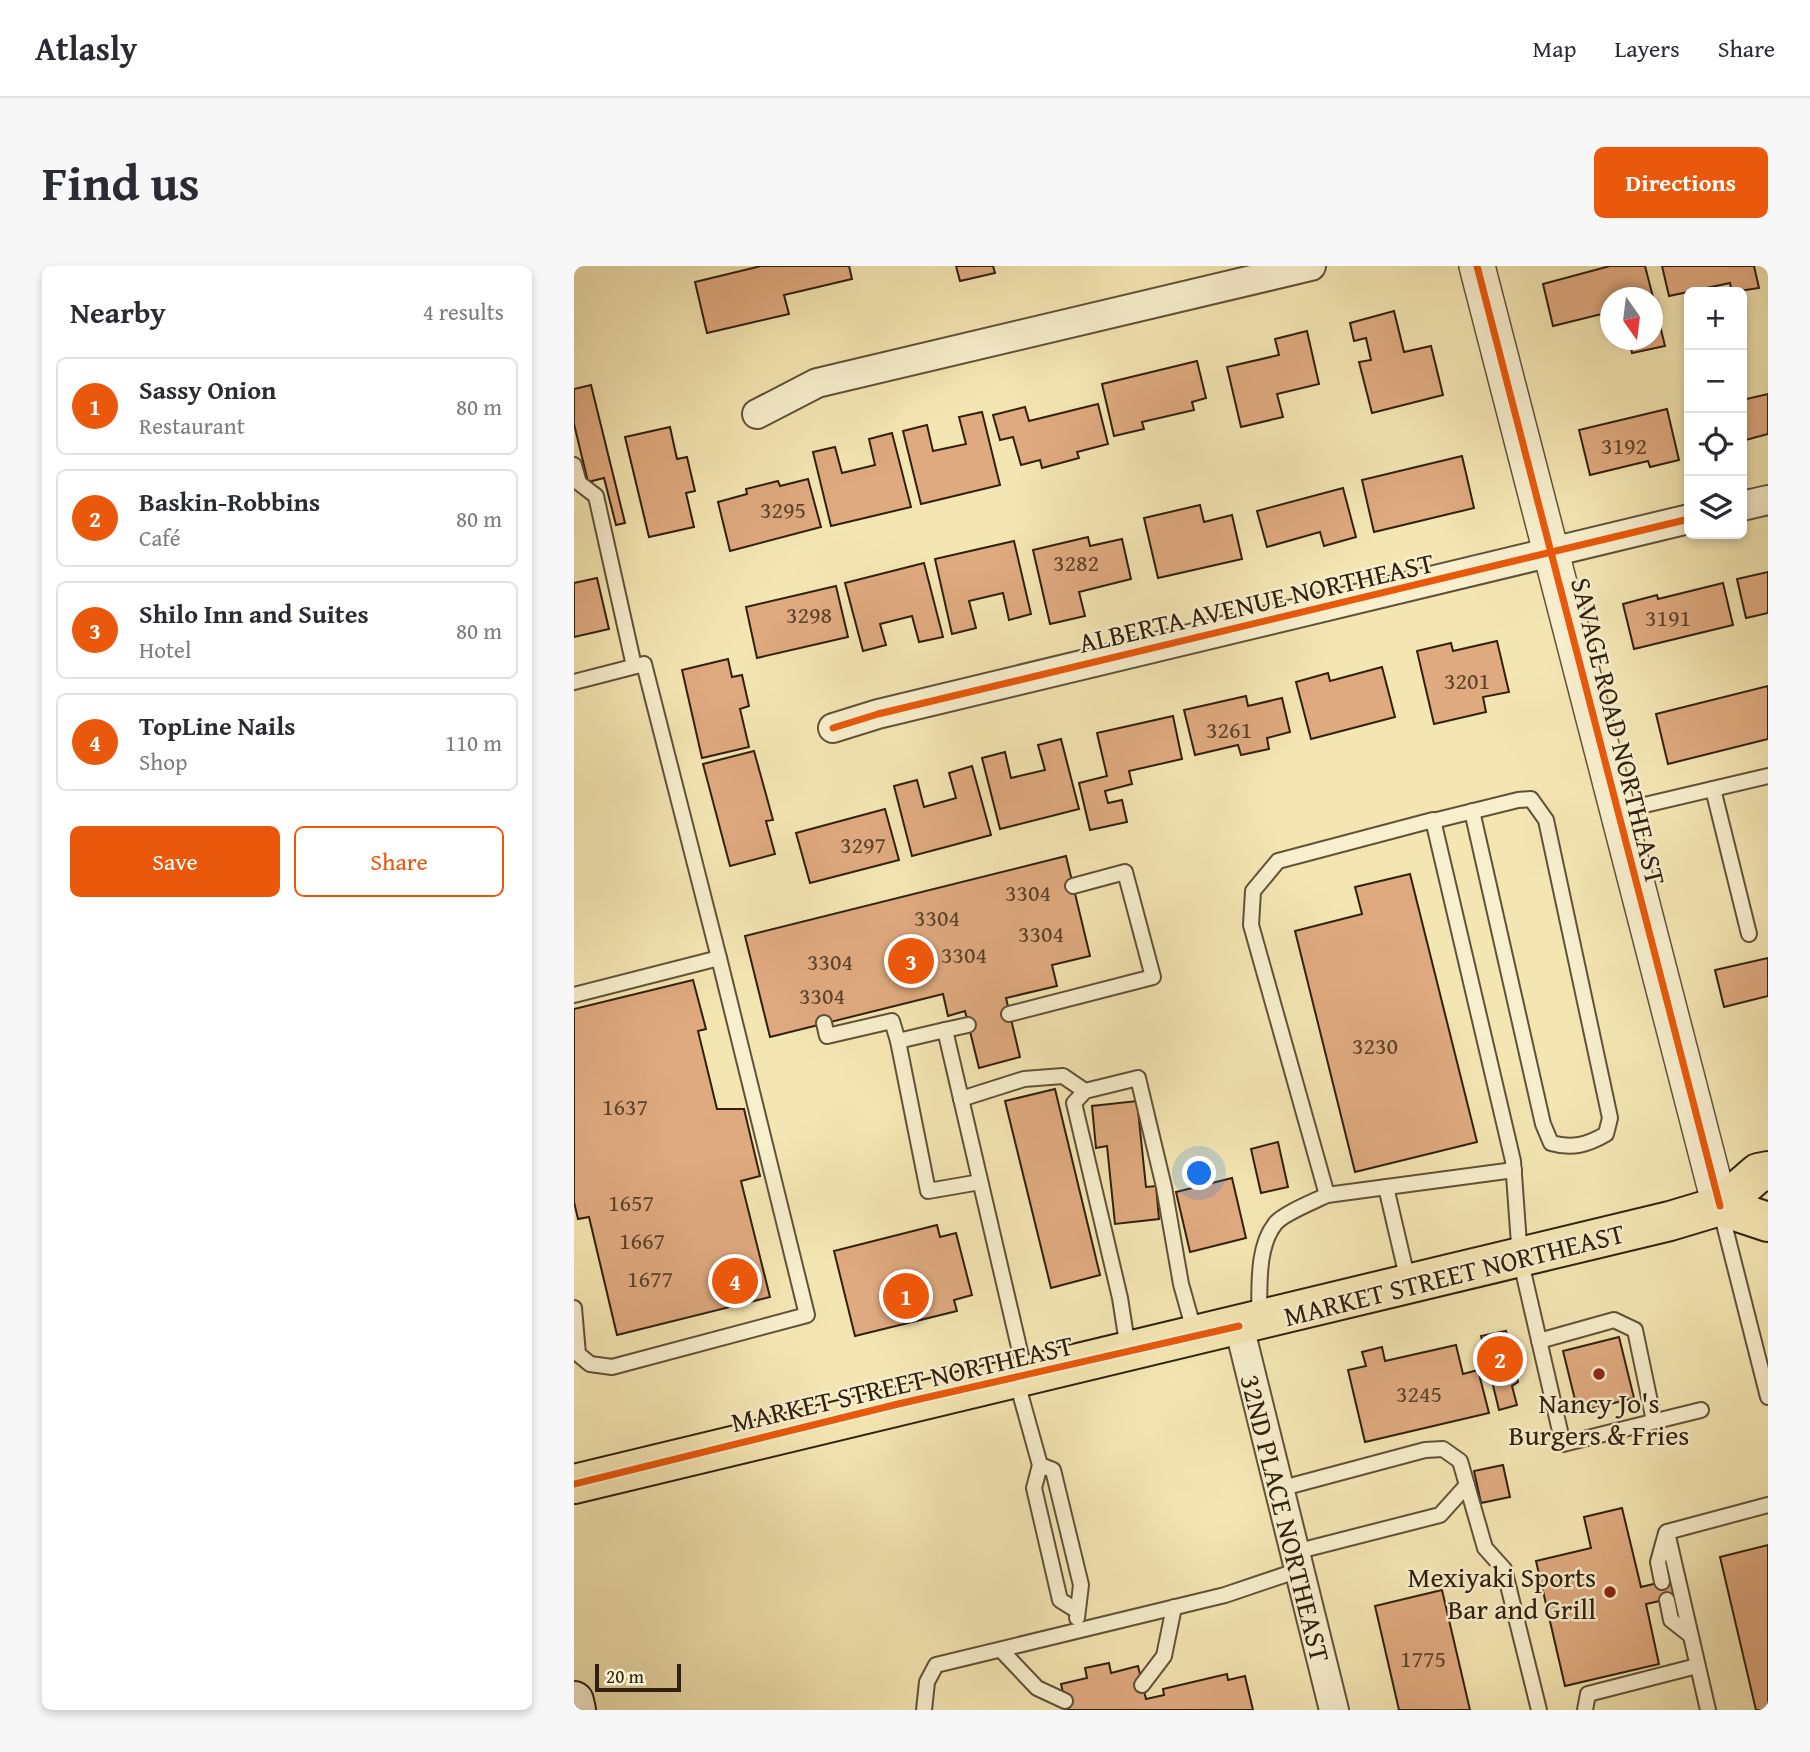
<!DOCTYPE html>
<html lang="en">
<head>
<meta charset="utf-8">
<style>
	body { margin:0; font-family:"Gentium Book Plus",serif; background:#f7f7f7; color:#2b2b33 }
	.controls { position:absolute; right:21px; top:21px; display:grid; overflow:hidden; border-radius:10px; box-shadow:0 4px 10px #0003 }
	.controls button { width:63px; height:63px; display:grid; place-items:center; padding:0; border:0; border-bottom:2px solid #e1e1e2; background:#fff; color:#2b2b33; font:35px sans-serif }
	.compass { position:absolute; left:1026px; top:21px; width:63px; height:63px; border-radius:50%; background:#fff; box-shadow:0 4px 10px #0003; rotate:166deg }
	.scale { position:absolute; left:21px; bottom:18px; width:86px; box-sizing:border-box; padding-left:7px; border:4px solid #30200e; border-top:0; font-size:19px; line-height:24px; white-space:nowrap; color:#30200e; -webkit-text-stroke:5px #f8efce; paint-order:stroke }
	.you { position:absolute; left:626px; top:908px; width:24px; height:24px; margin:-18px; border:5px solid #fff; border-radius:50%; background:#1a73e8; box-shadow:0 0 0 10px #1a73e833 }
	.badge { display:grid; place-items:center; width:46px; height:46px; border-radius:50%; background:#ea580c; color:#fff; font-size:23px; font-weight:700 }
	.pin { position:absolute; translate:-50% -50%; border:4px solid #fff; box-shadow:0 2px 7px #0006 }
	.list { margin:0; padding:0; list-style:none }
	h2 { display:flex; justify-content:space-between; align-items:center; height:91px; margin:0; padding:0 28px; font-size:30px }
	h2 small { font-size:23px; font-weight:400; color:#7c7c81 }
	.list li { display:grid; grid-template-columns:46px 1fr auto; gap:21px; align-items:center; box-sizing:border-box; height:98px; margin:0 14px 14px; padding:0 14px; border:2px solid #e1e1e2; border-radius:10px }
	.list b { display:block; font-size:26px; white-space:nowrap }
	.list p { margin:0; font-size:23px; white-space:nowrap; color:#7c7c81 }
	.list em { font-size:23px; font-style:normal; color:#7c7c81 }
	.actions { display:flex; gap:14px; padding:21px 28px }
	.actions a { flex:1; padding:16px 0; border:2px solid #ea580c; border-radius:10px; text-align:center; font-size:24px; color:#ea580c }
	.actions .main { background:#ea580c; color:#fff }
	.icon { flex:none; width:38px; height:38px; fill:none; stroke:currentColor; stroke-width:2; stroke-linecap:round; stroke-linejoin:round }
	.map { position:relative; flex:none; width:1194px; height:1444px; overflow:hidden; border-radius:10px }
	header { display:flex; align-items:center; gap:42px; box-sizing:border-box; height:98px; padding:0 35px; background:#fff; border-bottom:2px solid #e1e1e2 }
	header strong { font-size:33px }
	nav { display:flex; gap:38px; margin-inline-start:auto; font-size:24px }
	.intro { display:flex; align-items:center; justify-content:space-between; box-sizing:border-box; height:168px; padding:0 42px }
	h1 { margin:0; font-size:49px }
	.button { padding:18px 32px; border-radius:10px; background:#ea580c; color:#fff; font-size:24px; font-weight:700 }
	main { display:flex; gap:42px; padding:0 42px }
	aside { flex:1; background:#fff; border-radius:10px; box-shadow:0 4px 10px #0003 }
	.map>svg:first-child { display:block }
</style>
</head>
<body>
<header>
<strong>Atlasly</strong>
<nav><a>Map</a><a>Layers</a><a>Share</a></nav>
</header>
<div class="intro"><h1>Find us</h1><a class="button">Directions</a></div>
<main>
<aside>
<h2>Nearby<small>4 results</small></h2>
<ul class="list">
<li><span class="badge">1</span><div><b>Sassy Onion</b><p>Restaurant</p></div><em>80 m</em></li>
<li><span class="badge">2</span><div><b>Baskin-Robbins</b><p>Café</p></div><em>80 m</em></li>
<li><span class="badge">3</span><div><b>Shilo Inn and Suites</b><p>Hotel</p></div><em>80 m</em></li>
<li><span class="badge">4</span><div><b>TopLine Nails</b><p>Shop</p></div><em>110 m</em></li>
</ul>
<div class="actions"><a class="main">Save</a><a>Share</a></div>
</aside>
<div class="map">
<svg width="1194" height="1444" viewBox="0 0 1194 1444">
	<rect width="100%" height="100%" fill="#f4e6b3"/>
	<filter id="stains"><feTurbulence type="fractalNoise" baseFrequency=".00286" numOctaves="4"/><feColorMatrix values="0 0 0 0 .2 0 0 0 0 .09 0 0 0 0 .02 0 0 0 .5 -.17"/></filter>
	<radialGradient id="worn" r=".72"><stop offset=".6" stop-color="#630" stop-opacity="0"/><stop offset="1" stop-color="#630" stop-opacity=".3"/></radialGradient>
	<!-- building -->
	<g fill="#e0aa80" stroke="#30200e" stroke-width="2">
		<polygon points="187,0 275,0 278,13 210,29 215,48 133,67 121,16"/>
		<polygon points="382,0 419,0 421,7 386,15"/>
		<polygon points="1036,0 1071,0 1080,35 1078,32 1036,32 1036,46 979,60 969,18"/>
		<polygon points="1088,0 1180,0 1185,22 1158,26 1156,17 1095,30"/>
		<polygon points="820,45 830,86 857,80 869,129 798,147 785,96 797,94 792,72 780,75 776,57"/>
		<polygon points="1084,51 1091,80 1058,87 1055,74 1078,74 1078,52"/>
		<polygon points="733,65 745,118 703,128 709,151 667,161 653,101 705,89 701,73"/>
		<polygon points="623,95 632,132 618,136 620,144 568,156 570,163 540,170 528,118"/>
		<polygon points="17,119 51,257 42,259 30,212 14,216 0,158 0,123"/>
		<polygon points="1194,128 1194,168 1168,175 1168,134"/>
		<polygon points="524,138 534,178 503,186 505,192 468,202 466,194 447,199 439,171 426,174 419,149 451,141 455,155"/>
		<polygon points="1093,143 1105,194 1076,201 1074,195 1016,209 1005,164"/>
		<polygon points="408,146 426,219 347,238 329,165 353,159 359,185 392,178 385,151"/>
		<polygon points="96,161 103,193 113,191 121,225 112,227 120,261 75,271 51,171"/>
		<polygon points="318,167 337,241 257,260 239,186 261,181 268,207 301,199 295,173"/>
		<polygon points="888,190 900,242 800,266 788,214"/>
		<polygon points="234,213 247,261 156,285 144,236 173,228 172,223 204,215 206,220"/>
		<polygon points="769,222 782,271 750,280 746,266 693,281 683,245"/>
		<polygon points="626,239 630,256 658,249 668,293 584,312 570,252"/>
		<polygon points="514,271 516,280 548,273 557,313 505,326 511,350 476,358 459,284"/>
		<polygon points="440,275 457,348 435,354 429,327 395,335 402,362 378,368 361,293"/>
		<polygon points="350,297 369,371 345,376 338,350 306,358 312,379 289,385 271,317"/>
		<polygon points="1194,306 1194,347 1172,352 1163,313"/>
		<polygon points="23,312 35,363 0,371 0,317"/>
		<polygon points="1149,317 1159,359 1060,383 1049,338 1083,329 1084,333"/>
		<polygon points="262,320 274,371 183,392 172,341"/>
		<polygon points="923,375 935,426 909,431 912,446 860,458 843,385 877,377 879,385"/>
		<polygon points="154,393 158,411 168,409 175,440 166,443 175,481 128,492 108,404"/>
		<polygon points="808,401 821,451 737,473 722,416 754,407 756,415"/>
		<polygon points="1194,420 1194,473 1094,498 1082,448"/>
		<polygon points="672,430 674,440 708,432 716,466 693,472 695,483 667,489 664,479 621,489 610,444"/>
		<polygon points="599,450 608,493 555,505 558,518 531,525 534,537 548,534 553,556 516,564 505,517 533,510 523,467"/>
		<polygon points="487,473 505,543 426,563 408,492 431,486 437,512 471,504 464,479"/>
		<polygon points="180,485 199,554 192,555 201,588 156,600 129,498"/>
		<polygon points="398,500 417,569 338,590 320,520 343,514 350,541 382,532 375,507"/>
		<polygon points="311,543 325,594 236,617 222,567"/>
		<polygon points="492,590 516,690 478,699 483,720 432,732 446,791 405,802 391,745 374,750 369,728 196,771 171,670"/>
		<polygon points="836,608 903,876 781,906 721,665 788,648 781,621"/>
		<polygon points="1194,692 1194,730 1150,741 1141,704"/>
		<polygon points="119,714 132,763 124,765 143,843 170,843 186,910 167,915 196,1031 43,1069 15,951 4,953 0,936 0,743"/>
		<polygon points="481,823 526,1009 477,1022 431,835"/>
		<polygon points="563,835 572,921 582,920 585,953 541,958 533,880 522,882 518,840"/>
		<polygon points="704,876 714,921 687,927 677,883"/>
		<polygon points="658,912 672,972 616,986 602,926"/>
		<polygon points="363,959 366,971 382,967 398,1029 380,1034 383,1045 281,1070 260,985"/>
		<polygon points="932,1065 944,1116 938,1120 943,1139 925,1144 907,1070"/>
		<polygon points="1045,1071 1060,1132 1004,1146 989,1085"/>
		<polygon points="882,1079 889,1108 904,1104 915,1147 791,1176 774,1104 792,1100 788,1086 808,1081 811,1095"/>
		<polygon points="929,1199 936,1231 907,1237 900,1205"/>
		<polygon points="1048,1242 1067,1321 1100,1313 1104,1331 1072,1338 1085,1398 991,1420 962,1295 1017,1282 1010,1251"/>
		<polygon points="1194,1279 1194,1444 1182,1444 1146,1291"/>
		<polygon points="868,1324 896,1444 825,1444 801,1340"/>
		<polygon points="535,1397 537,1407 564,1400 572,1433 590,1429 589,1423 653,1408 654,1414 671,1410 679,1444 493,1444 487,1418 513,1412 511,1402"/>
	</g>
	<g fill="none" stroke-linecap="round" stroke-linejoin="round">
		<!-- service casing -->
		<g stroke="#615237" stroke-width="18">
			<g id="service">
				<polyline points="0,199 5,217 22,230 60,400"/>
				<polyline points="0,416 70,398 145,692 0,729"/>
				<polyline points="1139,523 1175,668"/>
				<polyline points="1045,545 1194,510"/>
				<path d="M 859,555 L 944,534 L 957,533 L 972,554 L 1036,852 L 1032,868 C 1013,879 998,883 977,877 L 969,858 L 898,545"/>
				<polyline points="435,748 579,711 551,606 499,620"/>
				<polyline points="250,757 253,770 318,755 324,775"/>
				<polyline points="371,764 394,759"/>
				<polyline points="387,833 450,813 489,810 511,825"/>
				<polyline points="406,916 354,925 324,775 371,764 451,1107"/>
				<polyline points="812,921 834,1015"/>
				<polyline points="753,929 940,904"/>
				<polyline points="1147,946 1194,1131"/>
				<polyline points="0,1042 4,1088 16,1098 38,1101 233,1049 145,692"/>
				<path d="M 685,1053 C 686,1024 682,982 701,958 C 708,948 741,935 753,929 L 677,659 L 679,625 L 704,595 L 859,554 L 939,895 L 946,992 L 989,1178 L 1127,1144"/>
				<polyline points="965,1075 1040,1054 1061,1064 1080,1155"/>
				<polyline points="554,1083 546,1032 500,837 511,825 564,812 590,921 607,1018 621,1068"/>
				<polyline points="442,1113 466,1199 460,1222 486,1334 502,1344"/>
				<polyline points="466,1199 479,1204 507,1319 503,1352"/>
				<polyline points="705,1223 851,1184 869,1183 886,1195 911,1282 930,1303 965,1444"/>
				<polyline points="1093,1266 1134,1444"/>
				<polyline points="1093,1266 1194,1239"/>
				<polyline points="721,1286 866,1249 893,1219"/>
				<polyline points="1088,1316 1084,1296 1092,1267"/>
				<polyline points="1093,1334 1097,1354 1116,1369"/>
				<polyline points="427,1384 463,1422 491,1435"/>
				<polyline points="568,1419 590,1390 600,1341"/>
				<polyline points="350,1444 353,1416 362,1399 651,1329 725,1304"/>
				<polyline points="1011,1444 1014,1428 1123,1400"/>
			</g>
		</g>
		<!-- minor casing -->
		<g stroke="#615237" stroke-width="32">
			<g id="minor">
				<polyline points="183,148 243,117 737,0"/>
				<polyline points="1168,240 1194,234"/>
				<polyline points="259,462 304,448 1115,253"/>
				<polyline points="665,1060 760,1444"/>
			</g>
		</g>
		<!-- tertiary casing -->
		<g stroke="#615237" stroke-width="38">
			<polyline id="tertiary" points="903,0 1146,940"/>
		</g>
		<!-- secondary casing -->
		<g stroke="#30200e" stroke-width="42">
			<polyline id="secondary" points="0,1435 2,1444"/>
		</g>
		<!-- primary casing -->
		<g stroke="#30200e" stroke-width="42">
			<g id="primary">
				<polyline points="1146,940 1194,956"/>
				<polyline points="0,1218 1096,955 1146,940 1184,907 1194,905"/>
			</g>
		</g>
		<!-- service -->
		<use href="#service" stroke="#f8efce" stroke-width="14"/>
		<!-- minor -->
		<use href="#minor" stroke="#f8efce" stroke-width="28"/>
		<!-- tertiary -->
		<use href="#tertiary" stroke="#f8efce" stroke-width="35"/>
		<!-- secondary -->
		<use href="#secondary" stroke="#f8efce" stroke-width="38"/>
		<!-- primary -->
		<use href="#primary" stroke="#f4e6b3" stroke-width="38"/>
		<!-- cycleway casing -->
		<g stroke="#f8efce" stroke-width="11">
			<g id="cycleway">
				<polyline points="903,0 1146,940"/>
				<polyline points="259,462 304,448 1115,253"/>
				<polyline points="0,1218 324,1138 665,1060"/>
			</g>
		</g>
		<!-- cycleway -->
		<use href="#cycleway" stroke="#e8590c" stroke-width="7"/>
	</g>
	<!-- markers -->
	<g fill="#8f2418" stroke="#f8efce" stroke-width="2.5">
		<circle cx="1025" cy="1108" r="7"/>
		<circle cx="1036" cy="1326" r="7"/>
	</g>
	<g text-anchor="middle" dominant-baseline="central" stroke-width="5" stroke-linejoin="round" paint-order="stroke">
		<!-- number labels -->
		<g font-size="24" fill="#5c422a">
			<text x="1050" y="179">3192</text>
			<text x="209" y="243">3295</text>
			<text x="502" y="296">3282</text>
			<text x="235" y="348">3298</text>
			<text x="1094" y="351">3191</text>
			<text x="893" y="414">3201</text>
			<text x="655" y="463">3261</text>
			<text x="289" y="578">3297</text>
			<text x="454" y="626">3304</text>
			<text x="363" y="651">3304</text>
			<text x="467" y="667">3304</text>
			<text x="390" y="688">3304</text>
			<text x="256" y="695">3304</text>
			<text x="248" y="729">3304</text>
			<text x="801" y="779">3230</text>
			<text x="51" y="840">1637</text>
			<text x="57" y="936">1657</text>
			<text x="68" y="974">1667</text>
			<text x="76" y="1012">1677</text>
			<text x="845" y="1127">3245</text>
			<text x="849" y="1392">1775</text>
		</g>
		<!-- street labels -->
		<g font-size="28" fill="#30200e" stroke="#f8efce">
			<text transform="translate(682 336) rotate(-13)">ALBERTA AVENUE NORTHEAST</text>
			<text transform="translate(1045 465) rotate(76)">SAVAGE ROAD NORTHEAST</text>
			<text transform="translate(880 1008) rotate(-14)">MARKET STREET NORTHEAST</text>
			<text transform="translate(328 1117) rotate(-13)">MARKET STREET NORTHEAST</text>
			<text transform="translate(712 1252) rotate(76)">32ND PLACE NORTHEAST</text>
		</g>
		<!-- poi labels -->
		<g font-size="28" fill="#30200e" stroke="#f8efce">
			<text x="1025" y="1136">Nancy Jo's<tspan x="1025" dy="32">Burgers &amp; Fries</tspan></text>
			<text x="1022" y="1310" text-anchor="end">Mexiyaki Sports<tspan x="1022" dy="32">Bar and Grill</tspan></text>
		</g>
	</g>
	<rect width="100%" height="100%" filter="url(#stains)"/>
	<rect width="100%" height="100%" fill="url(#worn)"/>
</svg>
<div class="controls">
<button>+</button>
<button>−</button>
<button><svg class="icon" aria-label="locate" viewBox="0 0 24 24"><circle cx="12" cy="12" r="6"/><path d="M12 2v4M12 18v4M2 12h4M18 12h4"/></svg></button>
<button><svg class="icon" aria-label="layers" viewBox="0 0 24 24"><path d="M12 4l9 5-9 5-9-5zM3 14l9 5 9-5"/></svg></button>
</div>
<svg class="compass" viewBox="-18 -18 36 36"><path d="M0-13l5 13h-10z" fill="#e53935"/><path d="M0 13l5-13h-10z" fill="#7c7c81"/></svg>
<div class="scale">20 m</div>
<div class="you"></div>
<div class="pin badge" style="left:332px;top:1030px">1</div>
<div class="pin badge" style="left:926px;top:1093px">2</div>
<div class="pin badge" style="left:337px;top:695px">3</div>
<div class="pin badge" style="left:161px;top:1015px">4</div>
</div>
</main>
</body>
</html>
